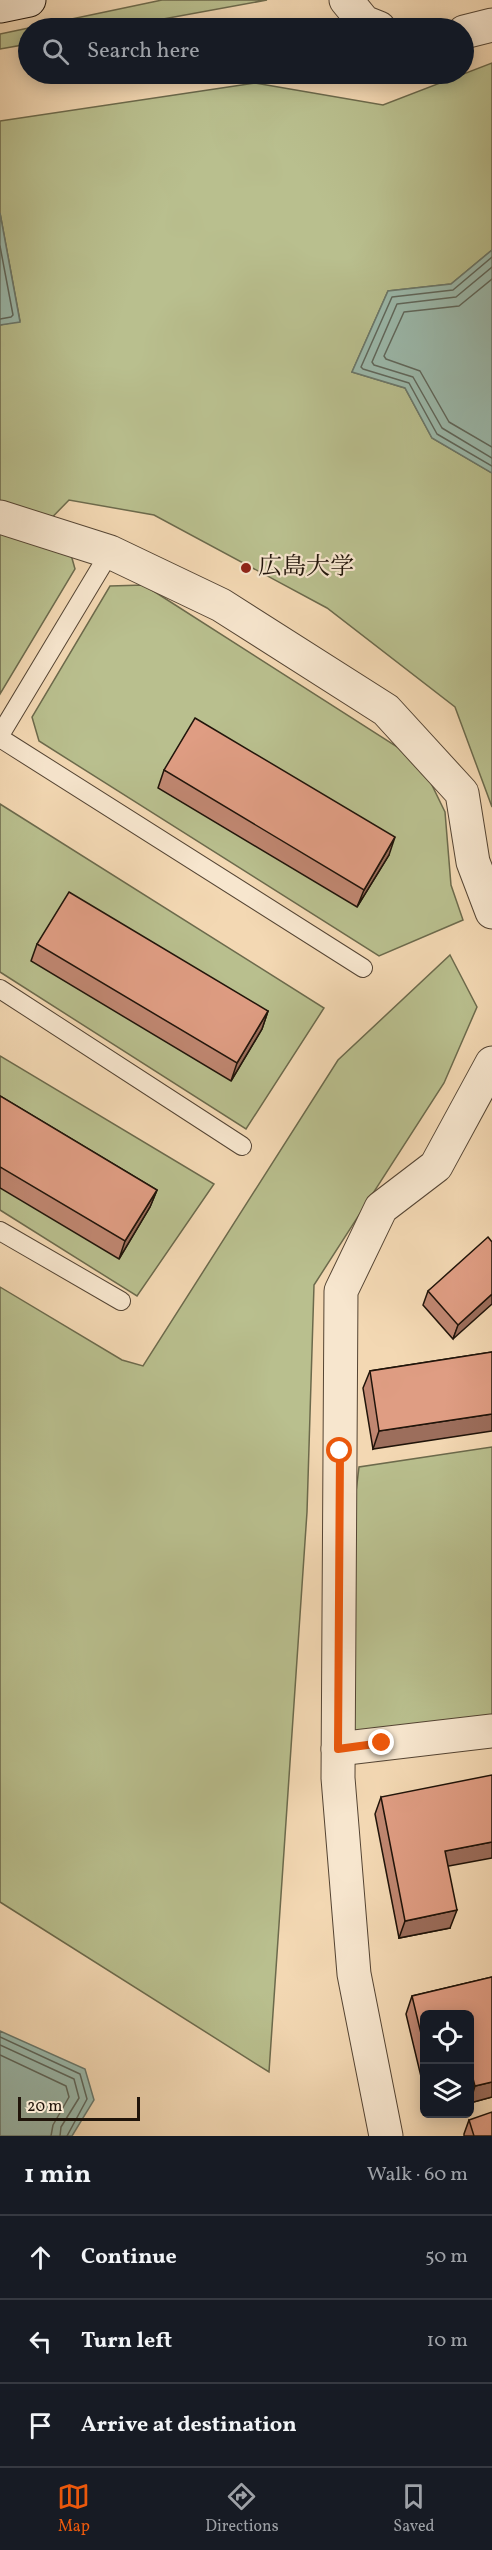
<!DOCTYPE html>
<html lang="en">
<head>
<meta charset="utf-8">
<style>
	body { margin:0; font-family:Vollkorn,"Noto Serif JP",serif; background:#20242c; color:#f1f3f6 }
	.controls { position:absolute; right:18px; bottom:18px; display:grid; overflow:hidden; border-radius:9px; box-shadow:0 3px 15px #0003 }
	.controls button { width:54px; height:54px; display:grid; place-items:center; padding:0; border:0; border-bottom:2px solid #363941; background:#171b24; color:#f1f3f6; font:30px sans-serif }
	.scale { position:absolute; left:18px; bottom:15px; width:122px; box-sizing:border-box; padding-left:6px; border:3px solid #20140a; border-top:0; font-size:16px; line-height:21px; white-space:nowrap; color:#20140a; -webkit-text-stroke:4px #f7e6ce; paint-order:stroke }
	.stop { position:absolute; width:18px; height:18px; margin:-14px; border:4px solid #ea580c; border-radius:50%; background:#fff }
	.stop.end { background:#ea580c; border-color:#fff; box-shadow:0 2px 6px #0008 }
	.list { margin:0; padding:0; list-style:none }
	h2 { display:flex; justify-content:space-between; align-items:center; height:78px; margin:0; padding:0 24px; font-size:26px }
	h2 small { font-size:20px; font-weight:400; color:#9ea1a6 }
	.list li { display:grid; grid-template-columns:39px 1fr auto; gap:18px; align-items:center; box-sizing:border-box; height:84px; padding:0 24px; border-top:2px solid #363941 }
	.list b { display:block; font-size:22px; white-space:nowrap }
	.list em { font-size:20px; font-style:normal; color:#9ea1a6 }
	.icon { flex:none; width:33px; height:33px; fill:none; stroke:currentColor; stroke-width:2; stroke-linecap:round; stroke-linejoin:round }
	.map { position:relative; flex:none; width:492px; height:2136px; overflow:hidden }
	.search { position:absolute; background:#171b24; box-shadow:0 3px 15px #0003; left:18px; right:18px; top:18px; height:66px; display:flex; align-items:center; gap:15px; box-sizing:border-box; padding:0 21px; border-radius:33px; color:#9ea1a6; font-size:22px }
	.sheet { height:330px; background:#171b24 }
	nav { display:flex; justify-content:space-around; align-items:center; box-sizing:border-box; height:84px; border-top:2px solid #363941; background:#171b24; font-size:16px; color:#9ea1a6 }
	nav a { display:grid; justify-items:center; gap:3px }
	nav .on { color:#ea580c }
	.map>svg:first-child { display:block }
</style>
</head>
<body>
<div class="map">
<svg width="492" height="2136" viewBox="0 0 492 2136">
	<rect width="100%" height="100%" fill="#f3d8b3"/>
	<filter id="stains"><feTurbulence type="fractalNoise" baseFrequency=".00333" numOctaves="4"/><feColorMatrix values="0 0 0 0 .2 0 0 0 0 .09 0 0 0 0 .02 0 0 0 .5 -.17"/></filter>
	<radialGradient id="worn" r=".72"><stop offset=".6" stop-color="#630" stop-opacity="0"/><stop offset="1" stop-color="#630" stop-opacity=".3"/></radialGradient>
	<!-- green -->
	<g fill="#b9bf8e" stroke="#6c6a4c" stroke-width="1.5">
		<polygon points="162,0 267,0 114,28 28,28 28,44 0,49 0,34"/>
		<polygon points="492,63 492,250 451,284 388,291 352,372 405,388 432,438 492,473 492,807 455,707 327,608 154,515 69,500 32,538 68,544 75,569 0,694 0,325 20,321 0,213 0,121 255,83 383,105"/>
		<polygon points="144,585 399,748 427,775 445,812 451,885 463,920 379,956 39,741 32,717 110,586"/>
		<polygon points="0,804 324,1008 246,1129 0,972"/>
		<polygon points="450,955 477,1007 444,1083 314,1285 307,1512 269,2072 0,1902 0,1287 122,1360 143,1366 338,1060"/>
		<polygon points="0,1056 214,1184 137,1296 0,1210"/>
		<polygon points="492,1447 492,1722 343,1735 350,1542 359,1467"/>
	</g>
	<!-- water -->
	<g fill="#9bbaad" stroke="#6a786c" stroke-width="1.5">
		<polygon points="0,213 20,322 0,325"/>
		<polygon points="492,250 492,473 432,438 405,388 352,372 388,291 451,284"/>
		<polygon points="0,2031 85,2069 94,2100 72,2136 0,2136"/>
	</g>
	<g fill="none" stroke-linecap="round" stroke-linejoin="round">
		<!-- shore -->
		<g stroke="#5e675c" stroke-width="1.5">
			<polyline points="0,246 13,315 11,317 0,319"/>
			<polyline points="492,257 453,290 392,297 361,367 363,369 409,383 437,434 492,466"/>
			<polyline points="492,267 456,297 397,304 372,362 374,365 413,377 442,428 492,458"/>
			<polyline points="492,279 459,306 404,312 384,356 386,359 420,371 449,422 492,447"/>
			<polyline points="0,2037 80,2074 87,2099 67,2136"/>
			<polyline points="0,2045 74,2079 79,2098 61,2127 60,2136"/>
			<polyline points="0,2055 66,2086 69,2097 53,2125 51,2136"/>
		</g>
		<!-- lane casing -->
		<g stroke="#554534" stroke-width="20">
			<g id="lane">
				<polyline points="0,735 110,552"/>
				<polyline points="0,738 363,968"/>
				<polyline points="0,989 242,1146"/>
				<polyline points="0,1231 121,1301"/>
			</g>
		</g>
		<!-- street casing -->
		<g stroke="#554534" stroke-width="35">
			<g id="street">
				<polyline points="346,0 364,22 379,28"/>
				<polyline points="464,32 492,25"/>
				<polyline points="0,517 110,552 221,605 386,710 462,793 473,862 492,912"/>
				<polyline points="338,1749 492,1731"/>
				<polyline points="386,2136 354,1974 338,1778 341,1291 381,1208 436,1166 492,1063"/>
			</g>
		</g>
		<!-- secondary casing -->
		<g stroke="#20140a" stroke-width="35">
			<polyline id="secondary" points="0,6 29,0"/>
		</g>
		<!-- lane -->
		<use href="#lane" stroke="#f7e6ce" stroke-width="18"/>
		<!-- street -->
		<use href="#street" stroke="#f7e6ce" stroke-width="33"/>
		<!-- secondary -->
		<use href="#secondary" stroke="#f7e6ce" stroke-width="33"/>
	</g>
	<!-- wall -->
	<g fill="#c08771" stroke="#20140a" stroke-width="1.5">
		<polygon points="164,770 389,855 357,907 158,788"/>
		<polygon points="37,944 268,1011 262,1029 231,1081 31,961"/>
		<polygon points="0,1096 157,1190 150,1207 119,1259 0,1188"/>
		<polygon points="492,1242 453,1339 423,1305 428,1291"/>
		<polygon points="492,1352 373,1449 363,1388 370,1371"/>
		<polygon points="381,1797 450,1928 399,1938 375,1814"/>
		<polygon points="492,1977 492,2097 470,2103 470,2014 424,2014 424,2089 406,2014 412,1996"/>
		<polygon points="469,2120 492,2136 464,2136 464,2134"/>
	</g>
	<!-- shaded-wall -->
	<g fill="#9c6e5c" stroke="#20140a" stroke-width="1.5">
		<polygon points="395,837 389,855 357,907 364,890"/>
		<polygon points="268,1011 262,1029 231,1081 237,1063"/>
		<polygon points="157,1190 150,1207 119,1259 125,1241"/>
		<polygon points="492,1294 492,1304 453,1339 458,1325"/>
		<polygon points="492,1414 492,1431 373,1449 379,1431"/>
		<polygon points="492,1842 492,1858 438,1868 445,1851"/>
		<polygon points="457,1910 450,1928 399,1938 405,1921"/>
		<polygon points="492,2082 492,2097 470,2103 475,2086"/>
	</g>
	<!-- building -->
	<g fill="#df9d83" stroke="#20140a" stroke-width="1.5">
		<polygon points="195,718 395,837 364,890 164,770"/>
		<polygon points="69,892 268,1011 237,1063 37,944"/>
		<polygon points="0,1096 157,1190 125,1241 0,1167"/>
		<polygon points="488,1237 492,1242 492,1294 458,1325 428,1291"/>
		<polygon points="492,1352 492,1414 379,1431 370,1371"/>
		<polygon points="492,1775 492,1842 445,1851 457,1910 405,1921 381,1797"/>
		<polygon points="492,1977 492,2082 475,2086 471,2071 470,2072 470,2014 424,2014 424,2046 412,1996"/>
		<polygon points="492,2112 492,2136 474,2136 469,2120"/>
	</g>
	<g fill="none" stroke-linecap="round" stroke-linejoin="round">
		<!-- route -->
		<polyline stroke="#ea580c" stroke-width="8" points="340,1451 338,1749 382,1743"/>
	</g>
	<!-- markers -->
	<circle fill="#8f2418" stroke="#f7e6ce" stroke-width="2" cx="246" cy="568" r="6"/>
	<g text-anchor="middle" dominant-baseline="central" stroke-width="4.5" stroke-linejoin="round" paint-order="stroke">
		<!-- poi labels -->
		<g font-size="24" fill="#20140a" stroke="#f7e6ce" text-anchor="start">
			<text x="258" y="568">広島大学</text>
		</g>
	</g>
	<rect width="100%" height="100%" filter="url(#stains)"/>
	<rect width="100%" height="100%" fill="url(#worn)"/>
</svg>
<div class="controls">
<button><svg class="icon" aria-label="locate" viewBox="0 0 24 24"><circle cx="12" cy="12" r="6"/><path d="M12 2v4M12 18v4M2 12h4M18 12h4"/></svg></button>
<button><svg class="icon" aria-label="layers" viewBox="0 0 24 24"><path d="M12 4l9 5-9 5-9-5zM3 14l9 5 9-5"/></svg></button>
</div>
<div class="scale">20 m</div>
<div class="stop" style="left:340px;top:1451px"></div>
<div class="stop end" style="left:382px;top:1743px"></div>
<div class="search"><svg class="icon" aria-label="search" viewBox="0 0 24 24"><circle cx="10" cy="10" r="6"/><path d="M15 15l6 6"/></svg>Search here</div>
</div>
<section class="sheet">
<h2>1 min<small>Walk · 60 m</small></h2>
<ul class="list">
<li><svg class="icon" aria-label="ahead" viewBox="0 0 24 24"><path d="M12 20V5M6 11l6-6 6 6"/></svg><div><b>Continue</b></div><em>50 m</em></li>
<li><svg class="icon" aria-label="left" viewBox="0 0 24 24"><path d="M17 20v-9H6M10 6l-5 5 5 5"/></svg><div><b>Turn left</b></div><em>10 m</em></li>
<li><svg class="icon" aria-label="arrive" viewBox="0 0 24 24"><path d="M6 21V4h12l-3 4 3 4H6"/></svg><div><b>Arrive at destination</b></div></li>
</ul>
</section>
<nav>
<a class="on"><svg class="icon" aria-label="map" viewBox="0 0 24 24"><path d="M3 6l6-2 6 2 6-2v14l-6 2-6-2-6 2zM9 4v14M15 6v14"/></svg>Map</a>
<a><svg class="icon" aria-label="directions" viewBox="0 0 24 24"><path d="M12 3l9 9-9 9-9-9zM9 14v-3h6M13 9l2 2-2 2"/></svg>Directions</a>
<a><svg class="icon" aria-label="saved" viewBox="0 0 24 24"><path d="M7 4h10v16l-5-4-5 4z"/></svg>Saved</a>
</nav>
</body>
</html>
